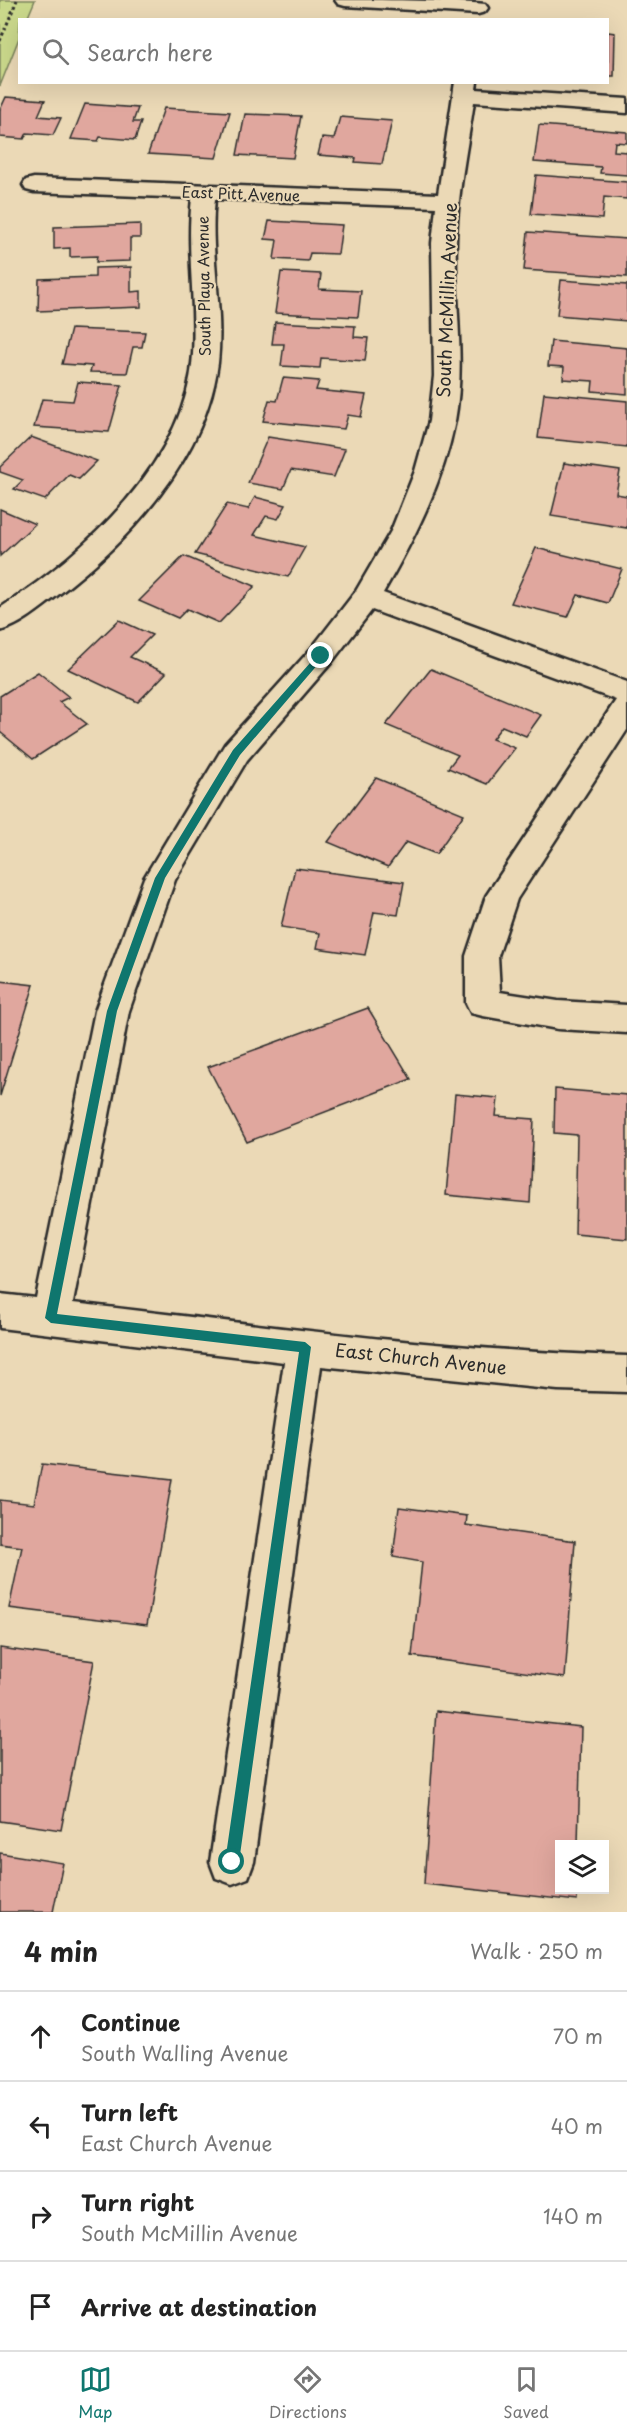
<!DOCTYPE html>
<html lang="en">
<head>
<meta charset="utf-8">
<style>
	body { margin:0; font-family:"Playpen Sans",sans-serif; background:#f6f6f6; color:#222 }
	.controls { position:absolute; right:18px; bottom:18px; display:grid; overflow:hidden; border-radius:0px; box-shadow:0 6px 24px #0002 }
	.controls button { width:54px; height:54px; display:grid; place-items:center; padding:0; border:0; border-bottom:2px solid #e0e0e0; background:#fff; color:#222; font:30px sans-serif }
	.stop { position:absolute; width:18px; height:18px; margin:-14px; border:4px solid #0f766e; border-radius:50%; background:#fff }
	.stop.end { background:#0f766e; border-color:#fff; box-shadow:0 2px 6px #0008 }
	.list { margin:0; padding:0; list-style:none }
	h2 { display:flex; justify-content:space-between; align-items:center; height:78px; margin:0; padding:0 24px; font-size:26px }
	h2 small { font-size:20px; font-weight:400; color:#767676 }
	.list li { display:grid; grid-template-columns:39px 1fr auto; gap:18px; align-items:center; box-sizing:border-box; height:90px; padding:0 24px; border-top:2px solid #e0e0e0 }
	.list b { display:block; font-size:22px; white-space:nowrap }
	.list p { margin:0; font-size:20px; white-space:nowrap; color:#767676 }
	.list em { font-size:20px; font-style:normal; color:#767676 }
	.icon { flex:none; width:33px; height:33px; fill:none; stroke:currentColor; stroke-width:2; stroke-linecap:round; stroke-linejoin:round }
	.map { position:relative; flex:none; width:627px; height:1912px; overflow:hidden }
	.search { position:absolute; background:#fff; box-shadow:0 6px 24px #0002; left:18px; right:18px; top:18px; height:66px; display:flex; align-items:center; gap:15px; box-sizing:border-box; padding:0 21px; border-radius:0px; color:#767676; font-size:22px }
	.sheet { height:438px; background:#fff }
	nav { display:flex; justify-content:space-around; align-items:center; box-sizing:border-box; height:84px; border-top:2px solid #e0e0e0; background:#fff; font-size:16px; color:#767676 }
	nav a { display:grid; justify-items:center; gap:3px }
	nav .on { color:#0f766e }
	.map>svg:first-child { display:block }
</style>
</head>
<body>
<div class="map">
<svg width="627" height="1912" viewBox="0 0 627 1912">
	<rect width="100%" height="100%" fill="#ebd9b6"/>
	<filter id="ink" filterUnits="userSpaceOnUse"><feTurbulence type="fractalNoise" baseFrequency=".0167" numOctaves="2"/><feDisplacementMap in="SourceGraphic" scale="12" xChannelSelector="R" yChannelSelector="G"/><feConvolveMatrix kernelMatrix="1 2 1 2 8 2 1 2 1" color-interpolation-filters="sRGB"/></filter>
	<g filter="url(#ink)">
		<!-- green -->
		<polygon fill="#cad88b" stroke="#7a825b" stroke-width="1.5" points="0,0 35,0 27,19 20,20 19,38 0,86"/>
		<!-- building -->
		<g fill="#e0a79e" stroke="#2b2b2b" stroke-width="1.5">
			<polygon points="608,32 615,33 614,76 608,76"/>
			<polygon points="6,97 45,100 38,116 61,118 53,135 27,133 24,139 0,137 0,110"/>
			<polygon points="85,104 138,108 133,122 141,122 135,140 100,137 98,141 71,139"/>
			<polygon points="164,108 230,112 216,158 148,154"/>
			<polygon points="245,114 301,116 293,158 237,155"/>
			<polygon points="340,117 392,121 382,164 355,162 356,158 318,155 322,138 334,139"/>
			<polygon points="539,125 627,132 627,143 615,142 614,151 627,152 627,175 600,173 601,167 534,162"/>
			<polygon points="536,175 627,182 627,199 604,197 602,219 531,214"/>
			<polygon points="269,221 342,225 338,254 310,253 308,261 274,259 277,240 265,239"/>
			<polygon points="140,224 140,238 130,238 130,261 96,262 97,256 70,257 70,248 54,249 54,227"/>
			<polygon points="528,232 627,239 627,277 524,270"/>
			<polygon points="131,267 131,292 141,291 141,307 38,311 39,279 95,277 95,268"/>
			<polygon points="281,272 321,274 319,289 361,291 358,317 275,313"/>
			<polygon points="561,280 627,285 627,321 557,315"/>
			<polygon points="275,322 355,326 354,337 368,338 365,361 321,358 320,368 281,366 284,344 272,344"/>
			<polygon points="71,329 145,332 142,347 133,347 127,373 90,372 92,366 62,364"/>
			<polygon points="551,341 627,348 627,394 592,391 593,381 563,379 564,367 548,366"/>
			<polygon points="283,378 319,381 316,390 366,395 361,417 348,415 344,429 263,421 269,400 277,401"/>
			<polygon points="78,382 122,385 109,432 34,427 42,399 73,401"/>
			<polygon points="544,393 627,401 627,447 538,438"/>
			<polygon points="31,437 97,461 79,479 69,475 45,500 14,489 23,480 0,472 0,467"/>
			<polygon points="268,437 345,449 334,477 291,470 283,489 248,483"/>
			<polygon points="564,463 620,471 616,494 627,496 627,528 551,516"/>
			<polygon points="255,497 286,505 278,519 266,516 254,535 305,547 288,577 195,554 227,504 248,509"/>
			<polygon points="0,509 35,524 0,556"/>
			<polygon points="536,548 622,569 608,603 578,595 568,617 511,603"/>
			<polygon points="184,556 255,586 219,623 187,609 178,618 139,601"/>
			<polygon points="119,620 152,635 130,657 166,673 138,702 68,669"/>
			<polygon points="431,669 541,715 526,736 502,726 492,739 515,748 487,784 448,768 458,755 386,725"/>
			<polygon points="38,672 69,697 59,702 87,724 33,759 0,732 0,696"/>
			<polygon points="376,778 464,814 436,854 406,842 388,867 328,842"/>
			<polygon points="295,868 404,882 398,915 374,912 365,955 317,948 320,933 281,927"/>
			<polygon points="0,981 34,985 0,1096"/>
			<polygon points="368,1008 411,1079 247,1142 208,1067"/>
			<polygon points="555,1089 627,1095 627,1239 575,1234 577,1135 554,1133"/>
			<polygon points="455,1094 498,1098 496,1116 534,1119 530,1203 446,1195"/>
			<polygon points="42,1464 172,1479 147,1625 9,1608 22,1547 0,1544 0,1500 34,1504"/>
			<polygon points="399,1507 467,1516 466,1525 575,1541 565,1678 412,1656 422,1562 393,1557"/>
			<polygon points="0,1648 94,1661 61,1830 0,1821"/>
			<polygon points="436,1711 581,1727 578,1844 560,1844 560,1890 577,1890 577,1901 424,1884"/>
			<polygon points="0,1853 63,1863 53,1912 0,1912"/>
		</g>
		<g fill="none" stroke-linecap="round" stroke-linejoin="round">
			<!-- minor casing -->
			<g stroke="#2b2b2b" stroke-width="5">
				<g id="minor">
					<path d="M 335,0 C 377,0 446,0 485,4 L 488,8 L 485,12 L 478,14 L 345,6 L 338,4 Z"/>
					<path d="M 455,82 L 477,82 L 476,89 L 627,99 L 627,113 L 474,102 C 467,149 457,196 456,243 C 454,302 466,362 455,421 C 443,483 414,539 383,593 L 627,682 L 627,730 L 517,899 L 498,956 L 500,992 L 558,1001 L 627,1005 L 627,1033 L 558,1029 L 483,1016 L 471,1013 L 466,1003 L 466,956 L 486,896 L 616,700 L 372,610 L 331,663 L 247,760 L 175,880 L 129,1011 L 73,1303 C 257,1324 442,1351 627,1356 L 627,1392 L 558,1390 L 321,1366 L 254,1862 L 248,1878 L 232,1884 L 216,1878 L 210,1862 L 284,1362 L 0,1328 L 0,1294 L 36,1298 L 95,1011 L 144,878 L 225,744 L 311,649 L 356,591 L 391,531 L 415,471 L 429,421 L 434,376 L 432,243 L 436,207 L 215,199 C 209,253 224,309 218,363 C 206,458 130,540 58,595 C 41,608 21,625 0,631 L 0,608 C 84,554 187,461 193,354 C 196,302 186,249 192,198 L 34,192 L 26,190 L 23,185 L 26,180 L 34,178 L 438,194 Z"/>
				</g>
			</g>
			<!-- path -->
			<polyline stroke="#2b2b2b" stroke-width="3" stroke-dasharray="3 3" stroke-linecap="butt" points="0,41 17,0"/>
			<!-- minor -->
			<use href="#minor" fill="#ebd9b6" fill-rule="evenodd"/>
		</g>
	</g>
	<!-- route -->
	<polygon fill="#0f766e" points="318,654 325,656 240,755 165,878 117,1011 57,1314 305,1342 311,1347 239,1862 232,1869 225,1862 299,1352 51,1323 45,1318 107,1011 155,878 233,750"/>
	<g text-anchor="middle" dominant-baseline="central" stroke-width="4.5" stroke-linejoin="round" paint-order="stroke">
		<!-- far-street labels -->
		<g font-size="15" fill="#2b2b2b" stroke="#ebd9b6">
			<text transform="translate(241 193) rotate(2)">East Pitt Avenue</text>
			<text transform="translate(203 286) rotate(-91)">South Playa Avenue</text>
		</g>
		<!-- street labels -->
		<g font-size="18" fill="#2b2b2b" stroke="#ebd9b6">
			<text transform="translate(446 300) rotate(-88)">South McMillin Avenue</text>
			<text transform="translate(421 1358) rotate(6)">East Church Avenue</text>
		</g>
	</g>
</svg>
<div class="controls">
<button><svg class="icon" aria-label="layers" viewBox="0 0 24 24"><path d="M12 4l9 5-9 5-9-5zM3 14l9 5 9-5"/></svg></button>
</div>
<div class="stop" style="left:232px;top:1862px"></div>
<div class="stop end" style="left:321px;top:656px"></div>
<div class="search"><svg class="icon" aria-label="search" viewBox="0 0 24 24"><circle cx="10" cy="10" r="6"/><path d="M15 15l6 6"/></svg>Search here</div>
</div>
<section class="sheet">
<h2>4 min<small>Walk · 250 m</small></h2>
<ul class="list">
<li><svg class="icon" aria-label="ahead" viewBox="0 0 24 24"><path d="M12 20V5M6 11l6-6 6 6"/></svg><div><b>Continue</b><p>South Walling Avenue</p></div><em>70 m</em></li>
<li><svg class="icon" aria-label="left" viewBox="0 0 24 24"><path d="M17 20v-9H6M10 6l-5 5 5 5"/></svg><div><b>Turn left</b><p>East Church Avenue</p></div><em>40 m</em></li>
<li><svg class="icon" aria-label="right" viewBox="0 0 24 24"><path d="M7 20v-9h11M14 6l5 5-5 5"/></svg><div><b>Turn right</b><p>South McMillin Avenue</p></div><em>140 m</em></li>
<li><svg class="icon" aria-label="arrive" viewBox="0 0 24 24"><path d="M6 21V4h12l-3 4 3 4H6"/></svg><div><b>Arrive at destination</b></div></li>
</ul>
</section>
<nav>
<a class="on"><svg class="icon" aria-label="map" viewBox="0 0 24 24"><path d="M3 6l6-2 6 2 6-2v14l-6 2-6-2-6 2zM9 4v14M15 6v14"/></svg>Map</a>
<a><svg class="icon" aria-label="directions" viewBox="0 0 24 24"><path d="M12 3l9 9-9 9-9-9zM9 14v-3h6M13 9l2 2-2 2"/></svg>Directions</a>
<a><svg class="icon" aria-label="saved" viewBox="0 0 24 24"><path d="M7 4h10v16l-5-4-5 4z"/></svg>Saved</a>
</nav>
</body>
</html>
